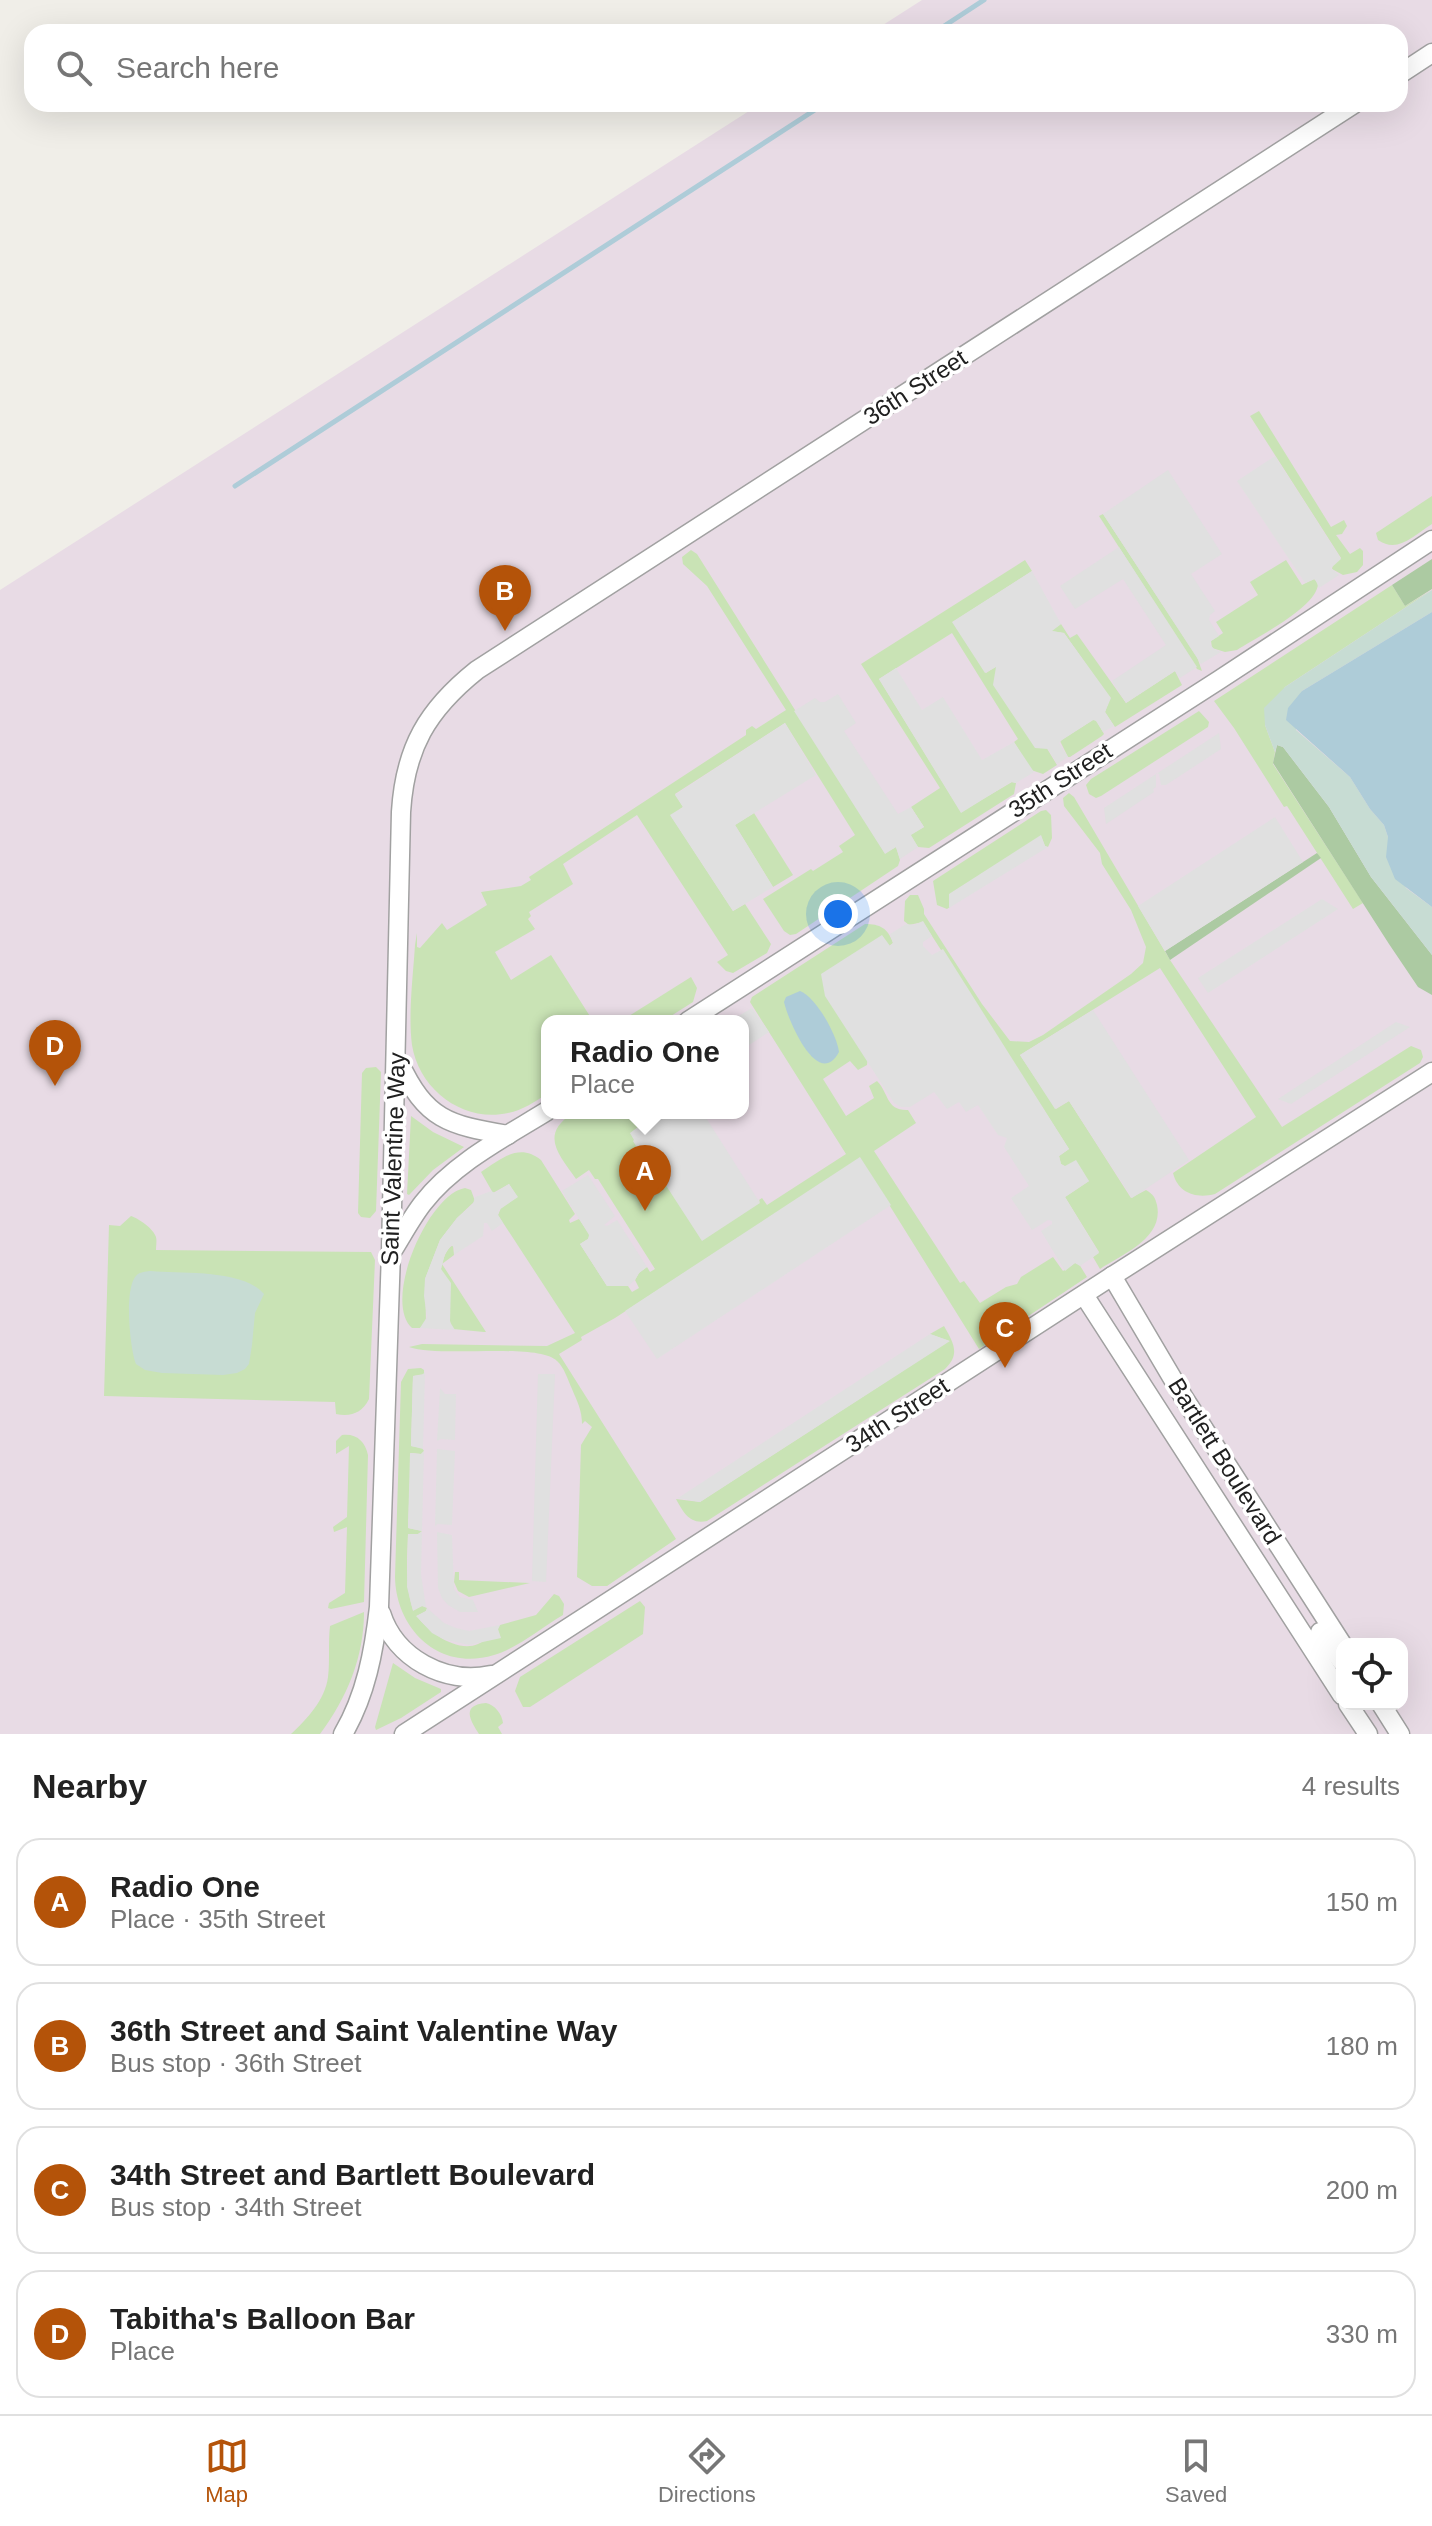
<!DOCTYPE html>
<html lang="en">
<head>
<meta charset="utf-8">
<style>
	body { margin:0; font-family:Arial,sans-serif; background:#f6f6f6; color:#222 }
	.controls { position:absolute; right:24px; bottom:24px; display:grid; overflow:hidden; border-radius:16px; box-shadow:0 8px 32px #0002 }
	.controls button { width:72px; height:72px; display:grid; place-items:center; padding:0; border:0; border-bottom:2px solid #e0e0e0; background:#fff; color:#222; font:40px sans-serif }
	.you { position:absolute; left:838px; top:914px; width:28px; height:28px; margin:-20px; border:6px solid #fff; border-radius:50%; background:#1a73e8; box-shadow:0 0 0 12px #1a73e833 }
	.badge { display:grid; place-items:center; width:52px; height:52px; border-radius:50%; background:#b45309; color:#fff; font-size:26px; font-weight:700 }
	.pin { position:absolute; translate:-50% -66px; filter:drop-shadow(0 2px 4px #0008) }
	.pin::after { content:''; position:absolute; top:42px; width:28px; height:24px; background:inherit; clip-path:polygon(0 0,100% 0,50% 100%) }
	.popup { position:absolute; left:541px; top:1015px; width:208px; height:104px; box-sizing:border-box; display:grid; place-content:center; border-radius:16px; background:#fff; filter:drop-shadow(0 2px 6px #0005); font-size:26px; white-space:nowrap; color:#767676 }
	.popup b { font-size:30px; color:#222 }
	.popup::after { content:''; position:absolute; left:50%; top:100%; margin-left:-16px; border:16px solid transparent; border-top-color:#fff }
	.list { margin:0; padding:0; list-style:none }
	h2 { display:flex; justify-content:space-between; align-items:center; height:104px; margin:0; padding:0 32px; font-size:34px }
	h2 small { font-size:26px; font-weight:400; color:#767676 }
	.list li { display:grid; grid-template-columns:52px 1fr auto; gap:24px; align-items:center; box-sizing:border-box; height:128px; margin:0 16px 16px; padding:0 16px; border:2px solid #e0e0e0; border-radius:24px }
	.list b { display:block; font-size:30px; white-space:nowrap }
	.list p { margin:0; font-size:26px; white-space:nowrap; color:#767676 }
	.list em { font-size:26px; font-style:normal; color:#767676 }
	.icon { flex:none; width:44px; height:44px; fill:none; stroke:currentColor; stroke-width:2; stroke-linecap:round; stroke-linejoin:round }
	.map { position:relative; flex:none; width:1432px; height:1734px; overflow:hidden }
	.search { position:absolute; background:#fff; box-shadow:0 8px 32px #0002; left:24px; right:24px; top:24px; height:88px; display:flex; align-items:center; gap:20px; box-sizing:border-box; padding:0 28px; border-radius:24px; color:#767676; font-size:30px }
	.sheet { height:680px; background:#fff }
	nav { display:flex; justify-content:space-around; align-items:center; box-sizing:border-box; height:112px; border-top:2px solid #e0e0e0; background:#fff; font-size:22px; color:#767676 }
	nav a { display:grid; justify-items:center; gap:4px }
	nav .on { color:#b45309 }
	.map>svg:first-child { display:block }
</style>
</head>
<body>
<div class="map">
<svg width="1432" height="1734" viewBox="0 0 1432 1734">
	<rect width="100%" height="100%" fill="#f0eee8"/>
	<!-- industrial -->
	<path fill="#e8dbe5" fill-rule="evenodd" d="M 922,0 L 1432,0 L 1432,1734 L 0,1734 L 0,590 L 760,104 L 1400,104 L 1400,32 L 872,32 ZM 547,1021 L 743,1021 L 743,1113 L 547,1113 ZM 1342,1644 L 1402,1644 L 1402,1704 L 1342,1704 Z"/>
	<!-- grass -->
	<g fill="#c9e3b5">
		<polygon points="1259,411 1331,527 1344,520 1347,526 1342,534 1336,535 1350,554 1360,548 1363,551 1363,565 1357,572 1343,575 1332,569 1333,564 1341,558 1250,416"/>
		<path d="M 1432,496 L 1432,524 C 1414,535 1398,554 1378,540 L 1376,533 Z"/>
		<polygon points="1103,514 1197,657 1202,671 1197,669 1099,516"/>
		<path d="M 691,550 L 697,554 L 885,853 L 896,847 L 900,860 L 898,866 L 796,934 L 790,935 L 784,931 L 763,899 L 811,869 L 813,871 L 843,852 L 839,846 L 855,835 L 785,723 L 675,794 L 683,807 L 671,816 L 733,911 L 745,904 L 771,944 L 767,953 L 733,973 L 726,971 L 717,962 L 728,955 L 637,815 L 563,864 L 573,884 L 529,912 L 531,916 L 528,919 L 535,929 L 495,952 L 511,980 L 551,955 L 593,1021 L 547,1021 L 547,1094 C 534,1102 523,1110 508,1113 C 464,1123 419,1090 412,1045 C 408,1015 413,977 415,945 L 417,933 L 417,947 L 420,948 L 442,923 L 447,930 L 487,905 L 481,892 L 521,886 L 531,880 L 529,877 L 746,735 L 746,730 L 752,726 L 756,729 L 786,710 L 707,586 L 683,564 L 682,557 Z"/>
		<polygon points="1025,560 1032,571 953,622 986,673 997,666 1057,765 1043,774 1031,770 1014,742 1018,739 952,633 879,679 961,812 1012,782 1016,783 1014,794 929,848 918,847 910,835 924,827 911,807 940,788 861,664"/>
		<path d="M 1286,560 L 1302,585 L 1314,579 L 1318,583 C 1319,606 1256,638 1237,650 L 1225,652 L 1212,648 L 1211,641 L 1223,633 L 1216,622 L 1258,595 L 1250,582 Z"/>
		<polygon points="1392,585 1405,606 1432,590 1285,687 1265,725 1275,752 1273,764 1363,903 1353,909 1287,806 1284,807 1234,728 1214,701"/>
		<polygon points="1061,624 1070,638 1077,634 1126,703 1175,671 1182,685 1115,727 1105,712 1110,698 1064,633 1051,631"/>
		<polygon points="1199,711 1209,722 1208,727 1101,796 1096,798 1089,794 1086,785 1091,779"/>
		<polygon points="1093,720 1096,720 1104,734 1102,736 1070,757 1068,757 1060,741"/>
		<path d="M 1069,793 L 1074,797 L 1170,960 L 1282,1127 L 1411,1046 L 1421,1050 L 1423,1057 L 1420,1063 L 1215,1194 C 1196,1199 1178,1193 1173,1173 L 1256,1117 L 1160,968 L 1020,1055 L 1056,1109 L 1069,1101 L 1131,1198 L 1146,1190 C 1153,1194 1155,1197 1157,1205 C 1164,1238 1123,1254 1100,1269 L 1093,1257 L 1099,1252 L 1065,1197 L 1089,1181 L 1061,1164 L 1059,1156 L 1069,1149 L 923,922 L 909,925 L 904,921 L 905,901 L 910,895 L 918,895 L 924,909 L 924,914 L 982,1004 L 1010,1041 L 1029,1042 L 1043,1035 L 1131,974 L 1143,963 L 1146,947 L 1131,910 L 1102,864 L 1100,853 L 1064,806 L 1063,798 Z"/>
		<polygon points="1046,810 1051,815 1052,838 1048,847 1045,846 1041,836 950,894 950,907 947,909 937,905 933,881 1041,811"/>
		<polygon points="754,813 793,875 773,887 735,825"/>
		<path d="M 865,924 C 880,924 888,928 893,943 L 889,946 L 881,936 L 867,1065 L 858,1070 L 850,1061 L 823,1079 L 846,1116 L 874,1098 L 869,1086 L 877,1081 C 889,1093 886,1111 908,1110 L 916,1123 L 874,1151 L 960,1283 L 964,1281 L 980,1303 L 1006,1287 L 1017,1284 L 1021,1277 L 1053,1257 L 1063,1271 L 1075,1263 L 1079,1264 L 1087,1277 L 979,1349 L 860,1158 L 615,1318 L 581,1337 L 582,1340 L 559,1354 L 676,1539 L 607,1586 L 592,1586 L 577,1577 L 581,1445 L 592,1427 L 585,1421 L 582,1424 C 582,1410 577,1401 572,1389 C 568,1380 564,1367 557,1361 C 537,1342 441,1358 409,1347 L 422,1344 L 547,1346 L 575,1333 L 498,1215 L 501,1208 L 517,1197 L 509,1184 L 493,1193 L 481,1172 C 501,1159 519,1142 541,1160 L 575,1214 L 569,1220 L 570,1223 L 579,1219 L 590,1235 L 588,1239 L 580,1244 L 607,1286 L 628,1286 L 632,1292 L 639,1288 L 635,1280 L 639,1273 L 647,1267 L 650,1272 L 655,1269 L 598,1179 L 595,1179 L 589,1170 L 576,1179 C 559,1154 539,1135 573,1113 L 631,1113 L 639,1125 L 643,1150 L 760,1202 L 759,1200 L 762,1198 L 767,1205 L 846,1154 L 750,1002 L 752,997 Z"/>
		<polygon points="691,977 697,988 693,1002 663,1021 621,1021"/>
		<polygon points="376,1067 381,1072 376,1211 370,1218 361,1217 358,1213 362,1073 366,1068"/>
		<polygon points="411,1116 433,1132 464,1147 433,1170 409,1195 407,1194"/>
		<path d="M 465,1188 L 471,1190 L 475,1201 L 457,1218 L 440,1240 L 425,1279 L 426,1322 L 420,1328 L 412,1328 C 382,1301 428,1194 465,1188 Z"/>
		<path d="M 131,1216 C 138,1218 154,1229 156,1237 C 157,1241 156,1246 156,1250 L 371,1252 L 375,1260 L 369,1399 C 362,1413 351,1417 336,1414 L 335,1402 L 104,1396 L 109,1225 L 120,1226 Z"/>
		<path d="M 453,1245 L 454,1255 L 442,1264 L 486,1332 L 484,1332 L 453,1329 L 451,1326 L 441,1269 C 443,1260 445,1250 453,1245 Z"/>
		<path d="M 944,1326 C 953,1342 961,1354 945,1369 L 707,1521 C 690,1525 683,1512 676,1499 L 700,1502 L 949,1341 L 930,1334 Z"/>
		<path d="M 421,1368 L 424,1370 L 424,1374 L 413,1376 L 411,1446 L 422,1448 L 424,1451 L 421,1454 L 411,1453 L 408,1528 L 422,1531 L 418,1534 L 408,1534 C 407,1560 405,1585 413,1610 L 422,1606 L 427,1608 L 426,1611 L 417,1616 C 428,1632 457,1653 478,1644 C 485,1641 492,1633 498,1629 L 500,1625 L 536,1615 L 554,1594 L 559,1596 L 564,1604 L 563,1615 C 541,1628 518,1648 494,1655 C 439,1672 396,1629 395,1577 L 401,1382 L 408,1369 Z"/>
		<path d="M 342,1435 C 356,1433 365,1441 368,1455 L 364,1602 L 331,1609 L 328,1608 L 329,1603 L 345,1593 L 347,1527 L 334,1532 L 333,1527 L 347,1517 L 349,1446 L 336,1454 L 336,1441 Z"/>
		<polygon points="455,1572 459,1572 459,1580 530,1583 469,1597 458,1591 454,1582"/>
		<polygon points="640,1601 645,1607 643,1634 530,1707 523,1707 515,1691 520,1677"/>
		<path d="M 364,1612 C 364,1657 347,1698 320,1734 L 291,1734 C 307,1719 325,1700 328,1677 C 330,1660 328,1643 330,1626 Z"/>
		<polygon points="393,1663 415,1678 441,1689 441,1692 401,1718 376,1730 375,1727"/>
		<path d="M 486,1703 C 495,1705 502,1714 503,1723 L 498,1727 L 502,1734 L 479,1734 C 470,1720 461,1705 486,1703 Z"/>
	</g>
	<!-- forest -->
	<g fill="#accaa2">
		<polygon points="1432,559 1432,589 1405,606 1392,585"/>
		<polygon points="1277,745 1283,747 1329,807 1371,877 1432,955 1432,995 1418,987 1389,944 1273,763"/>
		<polygon points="1317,853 1321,858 1170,960 1165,951"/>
	</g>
	<!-- wetland -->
	<g fill="#c7dcd3">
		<polygon points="1432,590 1432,612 1302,691 1296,730 1350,777 1370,809 1384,825 1388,837 1388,846 1406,888 1432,907 1432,955 1371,877 1329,807 1283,747 1277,745 1275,752 1265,725 1264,708 1285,687"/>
		<path d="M 151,1271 C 182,1274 243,1269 264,1294 L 255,1313 L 252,1345 L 249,1364 L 245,1369 L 237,1373 L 223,1375 L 162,1373 L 145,1370 L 136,1364 C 130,1349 123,1284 138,1274 C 141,1272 148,1271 151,1271 Z"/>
	</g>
	<!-- parking -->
	<g fill="#e0e0e0">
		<polygon points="1275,456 1341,559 1331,568 1339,575 1319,588 1315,579 1305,583 1237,481"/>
		<polygon points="1168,470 1222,554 1191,574 1215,611 1210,615 1209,620 1219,636 1211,641 1210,644 1214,649 1221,652 1201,664 1103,514"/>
		<polygon points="1119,547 1197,667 1180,678 1175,671 1126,703 1112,681 1166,645 1123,579 1075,609 1060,586"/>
		<polygon points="1032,571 1061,624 1052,631 1064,633 1111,698 1105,712 1114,726 1103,732 1096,721 1093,720 1062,740 1059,743 1068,757 1057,764 1048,749 1035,748 993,685 996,667 985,673 952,622"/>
		<polygon points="896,668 922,710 943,697 982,760 1014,742 1034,772 1016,783 1011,782 961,813 879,679"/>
		<polygon points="838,694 856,723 844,731 898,814 911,807 924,827 911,835 918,847 900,859 896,847 885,854 794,711 815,698 820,702 825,702"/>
		<polygon points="785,723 816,775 735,825 773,887 733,911 670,815 683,807 675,795"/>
		<polygon points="1219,733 1221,749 1166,785 1161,785 1159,774 1156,773 1156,787 1153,789 1154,792 1106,824 1104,808"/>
		<polygon points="1275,817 1303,862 1165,951 1138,906"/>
		<polygon points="1041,835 1045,846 1048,847 949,908 949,894"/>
		<polygon points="1322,899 1338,909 1208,993 1198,978"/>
		<polygon points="923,921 932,936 923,942 923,946 932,955 943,949 1069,1149 1059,1156 1061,1164 1065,1166 1076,1160 1089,1181 1065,1197 1099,1253 1080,1266 1075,1263 1065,1271 1041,1231 1052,1224 1052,1221 1048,1220 1032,1230 1011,1198 1029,1186 1004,1147 1007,1138 998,1135 978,1105 966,1112 959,1102 947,1109 934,1092 910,1107 901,1107 894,1103 825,996 821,974 882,935 890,946 893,943 890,934 906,924 914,925"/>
		<polygon points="752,1008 769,1032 743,1049 743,1021 730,1021"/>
		<polygon points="1093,1010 1189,1160 1132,1198 1069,1101 1055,1109 1020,1055"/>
		<polygon points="1396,1022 1410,1027 1291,1104 1278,1099"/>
		<polygon points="651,1113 703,1113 760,1203 702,1241 643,1150 639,1151 633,1141 634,1140 630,1133 638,1127"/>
		<polygon points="860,1157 891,1205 657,1359 625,1311"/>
		<polygon points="588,1175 615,1216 604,1225 607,1226 617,1220 647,1267 639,1273 635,1280 628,1286 607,1286 580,1244 588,1239 589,1235 562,1191"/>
		<polygon points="509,1184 518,1197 499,1210 498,1215 503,1223 492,1231 487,1223 484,1223 483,1236 454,1255 455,1248 451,1245 445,1254 441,1269 451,1283 450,1322 455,1330 420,1328 427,1317 424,1296 425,1279 440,1240 457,1218 473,1204 475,1197 491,1191 495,1193"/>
		<polygon points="930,1334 950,1341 700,1502 678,1498"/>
		<polygon points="425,1372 423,1449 411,1446 413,1376 422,1375"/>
		<polygon points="538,1374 555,1374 546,1582 532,1581"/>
		<polygon points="440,1388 445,1394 456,1394 455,1440 441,1439 437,1441"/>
		<polygon points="437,1449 455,1451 452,1525 437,1524 435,1527"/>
		<polygon points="424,1451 422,1531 408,1528 410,1453 421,1454"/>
		<polygon points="422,1532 421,1574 426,1607 422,1606 413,1611 407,1587 408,1534 418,1534"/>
		<polygon points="437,1532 452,1535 454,1589 460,1597 473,1600 478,1612 460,1612 448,1605 442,1598 438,1588"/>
		<polygon points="427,1608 444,1623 456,1628 469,1631 500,1625 498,1629 501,1638 469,1645 443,1639 432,1633 416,1616 426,1611"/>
	</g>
	<!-- water -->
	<g fill="#aeccd8">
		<polygon points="1432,612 1432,907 1395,879 1386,857 1388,837 1384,825 1370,809 1350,777 1286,720 1288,708 1302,691"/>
		<path d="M 800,991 C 816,997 837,1035 839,1052 C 818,1091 788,1020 784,1002 L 786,997 Z"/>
	</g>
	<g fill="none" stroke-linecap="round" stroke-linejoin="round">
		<!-- stream -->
		<g stroke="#aeccd8" stroke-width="5">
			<polyline points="935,32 984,0"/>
			<polyline points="235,486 824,104"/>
		</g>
		<!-- minor casing -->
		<g stroke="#a1a1a1" stroke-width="21">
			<g id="minor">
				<polyline points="1400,74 1432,53"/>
				<polyline points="688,1021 1219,680 1432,540"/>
				<path d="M 399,1062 C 426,1120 448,1125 508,1135"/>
				<path d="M 393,1250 C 403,1234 412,1217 423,1203 C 454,1163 505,1137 547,1111"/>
				<polyline points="1112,1276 1184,1398 1342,1644"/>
				<polyline points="1084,1295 1342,1695"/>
				<path d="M 381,1613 C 395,1658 445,1685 491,1675"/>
				<polyline points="1320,1632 1342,1662"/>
				<polyline points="1348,1704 1368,1734"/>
				<polyline points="1381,1704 1400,1734"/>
				<path d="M 343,1734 C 366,1695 374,1651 379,1607 L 391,1252 L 401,812 C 405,748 427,710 477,670 L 1354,104"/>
				<polyline points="404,1734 1103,1282 1432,1072"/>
			</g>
		</g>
		<!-- minor -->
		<use href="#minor" stroke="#fff" stroke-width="18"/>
	</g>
	<g text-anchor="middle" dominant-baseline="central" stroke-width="7" stroke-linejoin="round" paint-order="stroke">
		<!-- street labels -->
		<g font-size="24" fill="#202020" stroke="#fff">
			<text transform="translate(915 387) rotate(-33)">36th Street</text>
			<text transform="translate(1060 780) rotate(-33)">35th Street</text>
			<text transform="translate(393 1159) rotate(-88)">Saint Valentine Way</text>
			<text transform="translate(897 1415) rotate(-33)">34th Street</text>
			<text transform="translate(1225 1461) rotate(58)">Bartlett Boulevard</text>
		</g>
	</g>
</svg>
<div class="controls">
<button><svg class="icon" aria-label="locate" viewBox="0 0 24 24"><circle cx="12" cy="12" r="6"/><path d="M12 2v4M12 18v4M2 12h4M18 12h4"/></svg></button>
</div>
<div class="you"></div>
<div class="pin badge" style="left:645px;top:1211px">A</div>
<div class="popup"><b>Radio One</b>Place</div>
<div class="pin badge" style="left:505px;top:631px">B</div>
<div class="pin badge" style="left:1005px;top:1368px">C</div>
<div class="pin badge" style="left:55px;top:1086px">D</div>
<div class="search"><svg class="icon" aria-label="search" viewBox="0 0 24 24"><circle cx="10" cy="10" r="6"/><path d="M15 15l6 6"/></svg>Search here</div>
</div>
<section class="sheet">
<h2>Nearby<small>4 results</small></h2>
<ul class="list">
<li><span class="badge">A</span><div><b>Radio One</b><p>Place · 35th Street</p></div><em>150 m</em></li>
<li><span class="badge">B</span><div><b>36th Street and Saint Valentine Way</b><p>Bus stop · 36th Street</p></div><em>180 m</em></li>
<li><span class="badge">C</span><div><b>34th Street and Bartlett Boulevard</b><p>Bus stop · 34th Street</p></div><em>200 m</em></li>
<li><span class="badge">D</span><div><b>Tabitha's Balloon Bar</b><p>Place</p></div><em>330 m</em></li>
</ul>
</section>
<nav>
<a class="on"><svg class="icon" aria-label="map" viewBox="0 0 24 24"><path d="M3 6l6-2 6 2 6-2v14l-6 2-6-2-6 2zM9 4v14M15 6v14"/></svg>Map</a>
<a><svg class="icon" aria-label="directions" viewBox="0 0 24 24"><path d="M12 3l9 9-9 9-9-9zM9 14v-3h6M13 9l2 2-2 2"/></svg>Directions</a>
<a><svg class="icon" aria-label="saved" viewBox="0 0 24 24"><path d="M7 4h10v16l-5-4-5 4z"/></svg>Saved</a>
</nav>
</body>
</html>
